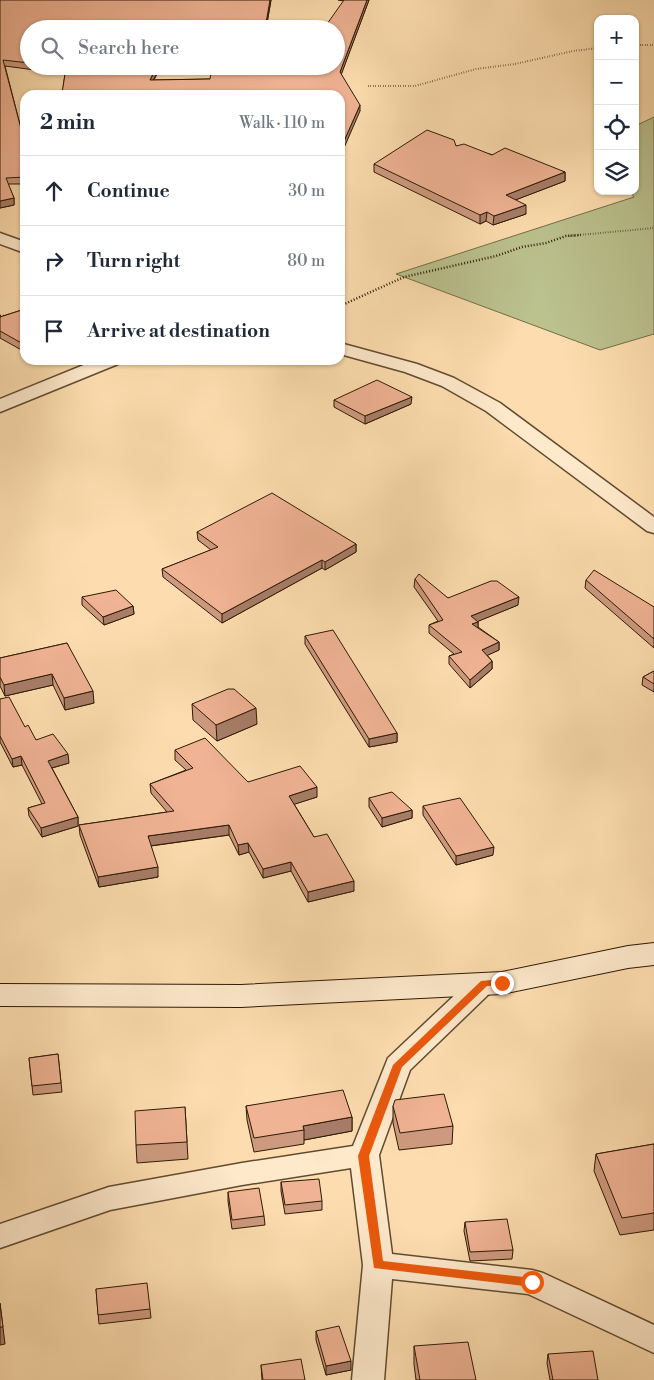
<!DOCTYPE html>
<html lang="en">
<head>
<meta charset="utf-8">
<style>
	body { margin:0; font-family:"Libre Bodoni",serif; background:#f6f6f7; color:#1f2937 }
	.controls { position:absolute; right:15px; top:15px; display:grid; overflow:hidden; border-radius:10px; box-shadow:0 1px 4px #0004 }
	.controls button { width:45px; height:45px; display:grid; place-items:center; padding:0; border:0; border-bottom:1px solid #e0e1e3; background:#fff; color:#1f2937; font:25px sans-serif }
	.stop { position:absolute; width:15px; height:15px; margin:-11px; border:4px solid #ea580c; border-radius:50%; background:#fff }
	.stop.end { background:#ea580c; border-color:#fff; box-shadow:0 1px 5px #0008 }
	.list { margin:0; padding:0; list-style:none }
	h2 { display:flex; justify-content:space-between; align-items:center; height:65px; margin:0; padding:0 20px; font-size:21px }
	h2 small { font-size:16px; font-weight:400; color:#747a83 }
	.list li { display:grid; grid-template-columns:32px 1fr auto; gap:15px; align-items:center; box-sizing:border-box; height:70px; padding:0 20px; border-top:1px solid #e0e1e3 }
	.list b { display:block; font-size:19px; white-space:nowrap }
	.list em { font-size:16px; font-style:normal; color:#747a83 }
	.icon { flex:none; width:28px; height:28px; fill:none; stroke:currentColor; stroke-width:2; stroke-linecap:round; stroke-linejoin:round }
	.map { position:relative; flex:none; width:654px; height:1380px; overflow:hidden }
	.search { position:absolute; background:#fff; box-shadow:0 1px 4px #0004; left:20px; top:20px; width:325px; height:55px; display:flex; align-items:center; gap:12px; box-sizing:border-box; padding:0 18px; border-radius:28px; color:#747a83; font-size:19px }
	.panel { position:absolute; background:#fff; box-shadow:0 1px 4px #0004; left:20px; top:90px; width:325px; height:275px; border-radius:15px }
	.map>svg:first-child { display:block }
</style>
</head>
<body>
<div class="map">
<svg width="654" height="1380" viewBox="0 0 654 1380">
	<rect width="100%" height="100%" fill="#fdddaf"/>
	<filter id="stains"><feTurbulence type="fractalNoise" baseFrequency=".004" numOctaves="4"/><feColorMatrix values="0 0 0 0 .2 0 0 0 0 .09 0 0 0 0 .02 0 0 0 .5 -.17"/></filter>
	<radialGradient id="worn" r=".72"><stop offset=".6" stop-color="#630" stop-opacity="0"/><stop offset="1" stop-color="#630" stop-opacity=".3"/></radialGradient>
	<!-- green -->
	<polygon fill="#bbc28e" stroke="#746e4a" points="654,117 654,334 600,350 396,274 634,197 629,191 635,191 635,126"/>
	<g fill="none" stroke-linecap="round" stroke-linejoin="round">
		<!-- street casing -->
		<g stroke="#614b30" stroke-width="3">
			<g id="street">
				<polygon points="0,233 25,242 25,253 0,244"/>
				<polygon points="340,343 417,364 454,378 500,403 654,517 654,533 647,531 486,411 442,386 405,372 340,354"/>
				<polygon points="96,360 121,360 118,364 0,412 0,399"/>
				<polygon points="484,974 493,976 497,983 493,990 410,1070 379,1155 392,1254 532,1270 543,1273 654,1325 654,1353 528,1294 392,1279 384,1380 352,1380 363,1265 351,1168 242,1185 110,1210 0,1248 0,1224 109,1187 242,1163 353,1146 388,1058 475,976"/>
			</g>
		</g>
		<!-- secondary casing -->
		<g stroke="#2d1a05" stroke-width="2">
			<polygon id="secondary" points="654,943 654,965 628,968 502,994 241,1007 0,1006 0,984 241,985 502,972 628,946"/>
		</g>
		<!-- path-far1 -->
		<g stroke="#2d1a05" stroke-width="2" stroke-dasharray="0.5 2" stroke-linecap="butt">
			<polyline points="635,45 654,45"/>
			<polyline points="368,86 415,86 476,69 515,64 573,51 598,48"/>
			<polyline points="568,236 654,228"/>
		</g>
		<!-- path -->
		<g stroke="#2d1a05" stroke-width="2.5" stroke-dasharray="1 2" stroke-linecap="butt">
			<polyline points="340,306 404,277 496,256 522,247 546,243 566,236 581,235"/>
			<polyline points="0,316 7,316"/>
		</g>
		<!-- street -->
		<use href="#street" fill="#fee9cb" fill-rule="evenodd"/>
		<!-- secondary -->
		<use href="#secondary" fill="#fee9cb" fill-rule="evenodd"/>
	</g>
	<!-- wall -->
	<g fill="#ce9a7f" stroke="#2d1a05">
		<polygon points="0,0 271,0 266,29 29,29 29,66 161,66 154,80 210,79 336,66 344,1 338,0 369,0 341,74 360,111 340,95 62,95 65,74 5,66 25,144 25,184 8,184 14,198 14,205 0,208"/>
		<polygon points="456,146 565,172 565,181 515,200 526,214 493,225 486,221 480,224 374,172 374,164"/>
		<polygon points="25,309 25,352 0,338 0,317"/>
		<polygon points="334,400 411,404 365,424 334,407"/>
		<polygon points="197,532 356,544 356,552 325,570 322,568 222,623 163,577 162,569 211,550 198,540"/>
		<polygon points="415,579 448,598 518,605 478,621 478,627 499,642 499,650 487,655 492,661 492,669 470,688 449,664 449,656 454,654 429,633 429,625 438,621 414,587"/>
		<polygon points="586,580 654,607 654,648 585,588"/>
		<polygon points="82,597 133,606 134,614 104,625 82,605"/>
		<polygon points="305,636 397,733 397,742 369,747 305,644"/>
		<polygon points="67,643 94,703 65,710 53,685 5,696 0,686 0,658"/>
		<polygon points="654,671 654,692 642,685 643,677"/>
		<polygon points="0,699 36,740 69,763 52,768 78,817 78,826 42,837 29,816 28,808 42,804 22,765 13,767 0,742"/>
		<polygon points="192,704 257,724 217,741 193,720"/>
		<polygon points="175,750 248,782 317,797 294,804 314,837 354,891 308,902 291,871 263,878 249,852 239,855 229,835 151,846 158,877 99,887 80,835 79,825 167,812 151,793 150,784 186,770 175,760"/>
		<polygon points="369,798 412,810 412,818 382,827 369,807"/>
		<polygon points="423,806 493,855 456,865 423,815"/>
		<polygon points="58,1054 62,1092 33,1095 29,1058"/>
		<polygon points="246,1106 352,1117 352,1131 304,1140 304,1144 254,1152 247,1120"/>
		<polygon points="393,1106 453,1126 452,1144 399,1150 393,1123"/>
		<polygon points="185,1107 188,1159 137,1163 136,1145"/>
		<polygon points="654,1144 654,1230 620,1235 594,1171 596,1154"/>
		<polygon points="281,1182 322,1201 322,1210 285,1214 281,1191"/>
		<polygon points="228,1192 264,1216 265,1225 232,1229 228,1201"/>
		<polygon points="465,1222 513,1250 512,1259 470,1261 464,1231"/>
		<polygon points="96,1289 150,1309 151,1318 99,1324"/>
		<polygon points="316,1331 351,1370 326,1375 316,1340"/>
		<polygon points="414,1346 476,1380 416,1380 414,1364"/>
		<polygon points="548,1354 598,1380 550,1380 547,1363"/>
		<polygon points="261,1365 305,1380 262,1380"/>
	</g>
	<!-- shaded-wall -->
	<g fill="#a87d68" stroke="#2d1a05">
		<polygon points="270,0 271,0 266,29 265,29"/>
		<polygon points="367,0 369,0 340,78 340,72"/>
		<polygon points="157,66 161,66 150,86 150,80"/>
		<polygon points="360,105 360,111 340,157 340,150"/>
		<polygon points="565,172 565,181 505,204 506,195"/>
		<polygon points="14,198 14,205 0,208 0,201"/>
		<polygon points="526,205 526,214 493,225 494,216"/>
		<polygon points="487,212 486,221 480,224 480,215"/>
		<polygon points="412,397 411,404 365,424 365,416"/>
		<polygon points="356,544 356,552 325,570 325,562"/>
		<polygon points="322,560 322,568 222,623 222,614"/>
		<polygon points="519,597 518,605 474,623 478,622 478,630 472,632 471,616"/>
		<polygon points="133,606 134,614 104,625 103,617"/>
		<polygon points="499,642 499,650 482,658 482,650"/>
		<polygon points="492,661 492,669 470,688 470,680"/>
		<polygon points="52,674 53,685 5,696 4,685"/>
		<polygon points="93,691 94,703 65,710 64,698"/>
		<polygon points="256,708 257,724 217,741 216,725"/>
		<polygon points="397,733 397,742 369,747 369,739"/>
		<polygon points="68,754 69,763 48,769 48,761"/>
		<polygon points="21,756 22,765 13,767 12,759"/>
		<polygon points="317,787 317,797 289,806 289,796"/>
		<polygon points="412,810 412,818 382,827 382,818"/>
		<polygon points="78,817 78,826 42,837 41,828"/>
		<polygon points="229,825 229,835 149,846 148,836"/>
		<polygon points="248,843 249,852 239,855 238,845"/>
		<polygon points="494,847 493,855 456,865 456,856"/>
		<polygon points="291,862 291,871 263,878 263,869"/>
		<polygon points="158,867 158,877 99,887 98,877"/>
		<polygon points="354,881 354,891 308,902 308,892"/>
		<polygon points="352,1117 352,1131 304,1140 304,1130 303,1126"/>
		<polygon points="0,1303 5,1344 0,1345"/>
		<polygon points="351,1361 351,1370 326,1375 326,1366"/>
	</g>
	<!-- building -->
	<g fill="#f0b394" stroke="#2d1a05">
		<polygon points="0,0 270,0 265,29 29,29 29,63 3,60 25,144 25,177 6,178 14,198 0,201"/>
		<polygon points="344,0 367,0 340,72 360,105 340,150 340,95 64,95 64,93 62,93 66,68 54,66 157,66 150,80 210,79 212,66 336,66 336,29 325,29 327,24"/>
		<polygon points="427,130 454,140 456,146 464,144 492,155 505,148 565,172 506,195 526,205 494,216 487,212 480,215 374,164"/>
		<polygon points="25,309 25,345 0,331 0,317"/>
		<polygon points="377,380 412,397 365,416 334,400"/>
		<polygon points="272,493 356,544 325,562 322,560 222,614 162,569 218,547 197,532"/>
		<polygon points="594,570 654,607 654,639 586,580"/>
		<polygon points="419,574 448,598 491,581 497,581 519,597 471,616 478,622 472,624 499,642 482,650 492,661 470,680 449,656 462,652 429,625 443,620 415,579"/>
		<polygon points="116,590 133,606 103,617 82,597"/>
		<polygon points="333,630 397,733 369,739 305,636"/>
		<polygon points="67,643 93,691 64,698 52,674 4,685 0,677 0,658"/>
		<polygon points="654,671 654,684 643,677"/>
		<polygon points="228,689 234,689 256,708 216,725 192,704"/>
		<polygon points="9,697 25,727 28,725 36,740 53,734 68,754 48,761 78,817 41,828 28,808 45,803 21,756 12,759 0,736 0,699"/>
		<polygon points="205,738 248,782 300,766 317,787 289,796 314,837 327,834 354,881 308,892 291,862 263,869 248,843 238,845 229,825 148,836 158,867 98,877 79,825 174,811 150,784 193,768 175,750"/>
		<polygon points="392,792 412,810 382,818 369,798"/>
		<polygon points="460,798 494,847 456,856 423,806"/>
		<polygon points="58,1054 61,1083 32,1086 29,1058"/>
		<polygon points="343,1090 352,1117 303,1126 304,1130 254,1138 246,1106"/>
		<polygon points="444,1094 453,1126 400,1133 393,1106 395,1100"/>
		<polygon points="185,1107 187,1142 136,1145 135,1111"/>
		<polygon points="654,1144 654,1213 622,1218 596,1154"/>
		<polygon points="319,1179 322,1201 285,1205 281,1182"/>
		<polygon points="259,1188 264,1216 232,1220 228,1192"/>
		<polygon points="507,1219 513,1250 470,1252 465,1222"/>
		<polygon points="147,1283 150,1309 98,1315 96,1289"/>
		<polygon points="0,1304 3,1327 0,1327"/>
		<polygon points="339,1326 351,1361 326,1366 316,1331"/>
		<polygon points="468,1342 476,1380 420,1380 414,1346"/>
		<polygon points="593,1351 598,1380 553,1380 548,1354"/>
		<polygon points="301,1359 305,1380 263,1380 261,1365"/>
	</g>
	<!-- route -->
	<polygon fill="#ea580c" points="502,979 505,980 505,985 487,986 402,1067 369,1156 383,1261 532,1278 537,1282 532,1287 374,1268 358,1156 393,1065 481,981"/>
	<rect width="100%" height="100%" filter="url(#stains)"/>
	<rect width="100%" height="100%" fill="url(#worn)"/>
</svg>
<div class="controls">
<button>+</button>
<button>−</button>
<button><svg class="icon" aria-label="locate" viewBox="0 0 24 24"><circle cx="12" cy="12" r="6"/><path d="M12 2v4M12 18v4M2 12h4M18 12h4"/></svg></button>
<button><svg class="icon" aria-label="layers" viewBox="0 0 24 24"><path d="M12 4l9 5-9 5-9-5zM3 14l9 5 9-5"/></svg></button>
</div>
<div class="stop" style="left:532px;top:1282px"></div>
<div class="stop end" style="left:502px;top:983px"></div>
<div class="search"><svg class="icon" aria-label="search" viewBox="0 0 24 24"><circle cx="10" cy="10" r="6"/><path d="M15 15l6 6"/></svg>Search here</div>
<section class="panel">
<h2>2 min<small>Walk · 110 m</small></h2>
<ul class="list">
<li><svg class="icon" aria-label="ahead" viewBox="0 0 24 24"><path d="M12 20V5M6 11l6-6 6 6"/></svg><div><b>Continue</b></div><em>30 m</em></li>
<li><svg class="icon" aria-label="right" viewBox="0 0 24 24"><path d="M7 20v-9h11M14 6l5 5-5 5"/></svg><div><b>Turn right</b></div><em>80 m</em></li>
<li><svg class="icon" aria-label="arrive" viewBox="0 0 24 24"><path d="M6 21V4h12l-3 4 3 4H6"/></svg><div><b>Arrive at destination</b></div></li>
</ul>
</section>
</div>
</body>
</html>
